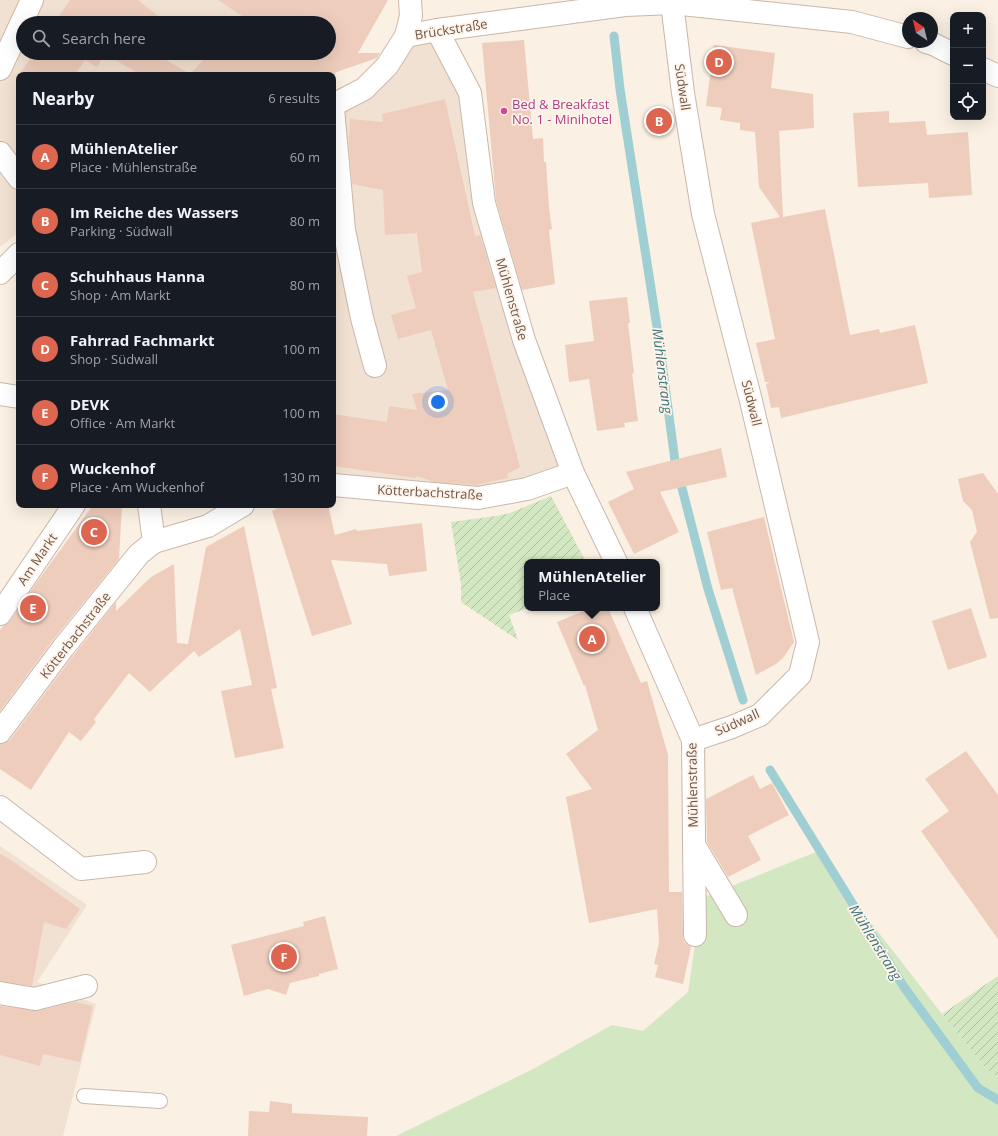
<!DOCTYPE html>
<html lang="en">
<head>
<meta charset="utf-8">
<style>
	body { margin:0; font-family:"Open Sans",sans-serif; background:#242831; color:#f1f3f6 }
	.controls { position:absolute; right:12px; top:12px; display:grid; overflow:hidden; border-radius:8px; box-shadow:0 4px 16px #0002 }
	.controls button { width:36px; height:36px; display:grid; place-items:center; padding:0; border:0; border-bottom:1px solid #363941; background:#171b24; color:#f1f3f6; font:20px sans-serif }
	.compass { position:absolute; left:902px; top:12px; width:36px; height:36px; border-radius:50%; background:#171b24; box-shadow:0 4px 16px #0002; rotate:325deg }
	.you { position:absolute; left:438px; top:402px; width:14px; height:14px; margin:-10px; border:3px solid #fff; border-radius:50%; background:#1a73e8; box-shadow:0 0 0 6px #1a73e833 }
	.badge { display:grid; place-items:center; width:26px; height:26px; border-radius:50%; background:#dd6650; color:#fff; font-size:13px; font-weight:700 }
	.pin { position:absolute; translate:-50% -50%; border:2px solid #fff; box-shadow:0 1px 4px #0006 }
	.popup { position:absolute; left:524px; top:559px; width:136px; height:52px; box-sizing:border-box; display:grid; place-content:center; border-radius:8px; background:#171b24; filter:drop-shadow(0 1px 3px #0005); font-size:13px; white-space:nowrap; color:#9ea1a6 }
	.popup b { font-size:15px; color:#f1f3f6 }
	.popup::after { content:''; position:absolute; left:50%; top:100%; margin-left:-8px; border:8px solid transparent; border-top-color:#171b24 }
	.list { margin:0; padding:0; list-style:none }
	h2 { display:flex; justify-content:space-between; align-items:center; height:52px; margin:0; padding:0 16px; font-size:17px }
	h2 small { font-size:13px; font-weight:400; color:#9ea1a6 }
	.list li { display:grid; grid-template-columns:26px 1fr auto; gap:12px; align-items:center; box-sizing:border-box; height:64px; padding:0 16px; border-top:1px solid #363941 }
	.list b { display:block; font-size:15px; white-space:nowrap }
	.list p { margin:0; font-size:13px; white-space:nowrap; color:#9ea1a6 }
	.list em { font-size:13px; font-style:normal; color:#9ea1a6 }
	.icon { flex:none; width:22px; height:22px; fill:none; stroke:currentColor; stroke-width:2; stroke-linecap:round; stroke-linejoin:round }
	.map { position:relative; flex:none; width:998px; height:1136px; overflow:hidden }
	.search { position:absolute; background:#171b24; box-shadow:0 4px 16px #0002; left:16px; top:16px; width:320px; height:44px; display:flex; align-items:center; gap:10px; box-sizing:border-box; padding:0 14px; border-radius:22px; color:#9ea1a6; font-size:15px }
	.panel { position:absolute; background:#171b24; box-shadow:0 4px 16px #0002; left:16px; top:72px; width:320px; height:436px; border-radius:8px }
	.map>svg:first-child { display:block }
</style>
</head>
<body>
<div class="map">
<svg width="998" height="1136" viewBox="0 0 998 1136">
	<defs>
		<pattern id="garden-furrows" width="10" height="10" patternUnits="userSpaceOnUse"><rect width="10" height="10" fill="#d4e7c3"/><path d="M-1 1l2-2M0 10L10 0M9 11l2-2" fill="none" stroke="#b0bea0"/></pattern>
	</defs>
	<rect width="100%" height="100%" fill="#faf0e3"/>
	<!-- residential -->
	<g fill="#f1e1d2" fill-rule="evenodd">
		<path d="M 0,0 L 356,0 L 358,30 L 333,80 L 333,75 L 19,75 L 19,232 L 0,247 ZM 23,23 L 329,23 L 329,53 L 23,53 Z"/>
		<polygon points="437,30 470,93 484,203 573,473 527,489 333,485 333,105 406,36"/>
		<polygon points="0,846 87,905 37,982 96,1004 63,1136 0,1136"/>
	</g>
	<!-- park -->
	<polygon fill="#d4e7c3" points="816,852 942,1014 988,1071 998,1077 998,1136 396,1136 533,1069 612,1025 643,1031 688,992 702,898"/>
	<!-- garden -->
	<g fill="url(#garden-furrows)">
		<polygon points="551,496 586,562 527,562 528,608 509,615 518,640 461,602 461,584 451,522 496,516 510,513"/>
		<polygon points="998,976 998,1077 988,1071 942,1014"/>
	</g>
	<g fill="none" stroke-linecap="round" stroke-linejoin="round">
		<!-- stream -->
		<g stroke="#a0cfd3" stroke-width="9">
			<polyline points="614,36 620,89 659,340 675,461 708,589 743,700"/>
			<polyline points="770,770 904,987 978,1088 998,1100"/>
		</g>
	</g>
	<!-- building -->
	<g fill="#eecdbc">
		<polygon points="70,0 138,0 167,23 54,23"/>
		<polygon points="218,0 388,0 358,53 380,53 377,58 328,75 141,75 105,54 97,67 85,60 75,75 19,75 34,53 154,53 190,74 210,53 329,53 329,23 253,23"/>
		<polygon points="524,40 533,139 543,138 544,162 546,162 549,208 552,229 549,230 555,284 522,290 496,200 482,43"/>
		<polygon points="714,45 775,53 771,88 813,94 814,128 779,131 783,217 825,209 850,335 879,329 880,333 915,325 928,383 781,418 779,407 771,408 766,384 770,382 765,382 756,343 775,339 751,223 780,217 759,187 755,132 740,130 740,123 720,120 722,108 706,106"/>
		<polygon points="445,99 475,236 480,235 496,288 473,292 520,467 507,474 508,478 476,485 435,482 416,476 416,478 333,466 333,414 387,422 389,406 417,410 412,394 448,390 431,330 398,339 391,315 416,308 407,276 422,272 417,233 385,235 383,190 352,184 349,142 350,119 383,122 382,114"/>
		<polygon points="889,111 889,123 925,121 927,135 968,132 972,195 929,198 928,183 858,187 853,113"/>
		<polygon points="627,297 630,323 628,323 634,374 632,373 638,421 624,423 625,427 597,431 589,379 569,382 565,345 594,341 589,301"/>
		<polygon points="721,448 727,477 660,492 679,532 634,554 608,502 634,489 626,472"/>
		<polygon points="983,473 998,494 998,618 990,619 970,542 977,532 972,510 963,501 958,479"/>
		<polygon points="93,505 122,505 119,559 53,640 0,711 0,630 3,626 10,621 37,582"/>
		<polygon points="283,505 328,505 335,535 356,529 357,531 422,523 427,571 389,576 387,564 331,560 352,624 312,636 272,511"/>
		<polygon points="764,517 794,642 783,658 776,664 756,675 732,588 721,590 707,532"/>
		<polygon points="244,526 277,688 271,689 284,748 235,758 221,691 252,685 240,629 199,657 194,651 159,683 150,692 129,673 94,719 96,722 81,741 69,732 31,790 0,769 0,744 5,743 10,740 73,656 116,602 116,611 151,577 174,564 177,643 188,644 206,547"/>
		<polygon points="591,608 608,608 641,683 647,681 668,755 669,892 682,892 683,936 684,942 691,947 683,984 655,977 658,965 654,964 659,943 657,909 589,923 566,797 592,789 566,754 598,730 585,685 584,686 557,622"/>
		<polygon points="971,608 987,657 948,670 932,621"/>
		<polygon points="966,751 998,795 998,939 921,831 949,811 925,779"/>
		<polygon points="753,775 760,789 772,783 789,815 748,836 761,860 728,877 707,842 706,799"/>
		<polygon points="0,854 11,860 80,909 66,929 44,922 32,986 0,981"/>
		<polygon points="325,916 338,969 319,974 319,976 290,983 286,995 268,989 244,996 231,945 304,926 303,922"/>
		<polygon points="75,1002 93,1006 80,1062 43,1054 40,1066 0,1055 0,1006 38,1011"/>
		<polygon points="270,1101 292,1104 292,1113 368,1117 367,1136 248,1136 249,1111 269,1112"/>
	</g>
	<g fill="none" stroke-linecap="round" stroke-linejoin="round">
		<!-- lane casing -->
		<g stroke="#cab7aa" stroke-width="16">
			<polyline id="lane" points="84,1096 160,1101"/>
		</g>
		<!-- street casing -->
		<g stroke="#cab7aa" stroke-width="24">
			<g id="street">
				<polyline points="672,3 683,93 703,214 751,401 808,642 800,675 760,715 732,727 693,740"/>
				<polyline points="437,30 470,93 484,203 524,340 573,473 616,562"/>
				<polyline points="406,36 437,30 625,5 672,3 852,22 908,37"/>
				<polyline points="926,42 933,44 953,54"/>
				<polyline points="0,69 32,0"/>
				<polyline points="983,69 998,76"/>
				<polyline points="333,109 344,230 362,318 375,366"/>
				<polyline points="0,153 19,178"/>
				<polyline points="0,394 19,397"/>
				<polyline points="333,485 478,498 527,489 573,473"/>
				<polyline points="149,505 154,542"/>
				<polyline points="635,608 693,740 695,935"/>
				<polyline points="0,614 74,505"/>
				<polyline points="0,732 63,648 139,554 154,542 208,526 243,505"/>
				<polyline points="0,807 81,869 145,862"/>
				<polyline points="694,845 736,915"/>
				<polyline points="0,993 35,999 86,986"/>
			</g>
		</g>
		<!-- secondary casing -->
		<g stroke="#d0b9ab" stroke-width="24">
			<g id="secondary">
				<polyline points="333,105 364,89 387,66 406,36 411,16 410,0"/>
				<polyline points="0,273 19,254"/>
			</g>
		</g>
		<!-- lane -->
		<use href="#lane" stroke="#fff" stroke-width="14"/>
		<!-- street -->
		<use href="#street" stroke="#fff" stroke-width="22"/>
		<!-- secondary -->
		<use href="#secondary" stroke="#fff" stroke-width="22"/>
	</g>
	<!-- markers -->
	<circle fill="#d1479c" stroke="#fef4e9" stroke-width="1.5" cx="504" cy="111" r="4"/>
	<g text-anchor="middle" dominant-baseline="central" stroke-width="3.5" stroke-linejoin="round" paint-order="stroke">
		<!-- street labels -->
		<g font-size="13" fill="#70564b" stroke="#fef4e9">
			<text transform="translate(451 29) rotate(-9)">Brückstraße</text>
			<text transform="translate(683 87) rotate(82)">Südwall</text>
			<text transform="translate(512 299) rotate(74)">Mühlenstraße</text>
			<text transform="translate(752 403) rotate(76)">Südwall</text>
			<text transform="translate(430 492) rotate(3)">Kötterbachstraße</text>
			<text transform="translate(37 559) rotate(-56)">Am Markt</text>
			<text transform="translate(75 635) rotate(-52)">Kötterbachstraße</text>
			<text transform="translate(737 722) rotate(-24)">Südwall</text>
			<text transform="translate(692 785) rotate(-91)">Mühlenstraße</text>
		</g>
		<!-- hotel labels -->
		<g font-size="13" fill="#b23c85" stroke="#fef4e9" text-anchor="start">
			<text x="512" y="104">Bed &amp; Breakfast<tspan x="512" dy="15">No. 1 - Minihotel</tspan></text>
		</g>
		<!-- water labels -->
		<g font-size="14" font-style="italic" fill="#43777c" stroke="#fef4e9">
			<text transform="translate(663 371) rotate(83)">Mühlenstrang</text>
			<text transform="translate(876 942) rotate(58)">Mühlenstrang</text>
		</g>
	</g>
</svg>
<div class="controls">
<button>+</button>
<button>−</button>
<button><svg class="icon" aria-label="locate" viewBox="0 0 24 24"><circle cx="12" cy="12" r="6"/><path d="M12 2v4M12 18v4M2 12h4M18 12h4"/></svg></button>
</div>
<svg class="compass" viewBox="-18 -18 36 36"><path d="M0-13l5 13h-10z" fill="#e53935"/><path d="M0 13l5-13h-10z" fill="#9ea1a6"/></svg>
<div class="you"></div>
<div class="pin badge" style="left:592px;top:639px">A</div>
<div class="popup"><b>MühlenAtelier</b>Place</div>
<div class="pin badge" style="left:659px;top:121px">B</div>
<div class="pin badge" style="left:94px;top:532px">C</div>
<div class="pin badge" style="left:719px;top:62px">D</div>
<div class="pin badge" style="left:33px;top:608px">E</div>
<div class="pin badge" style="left:284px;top:957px">F</div>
<div class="search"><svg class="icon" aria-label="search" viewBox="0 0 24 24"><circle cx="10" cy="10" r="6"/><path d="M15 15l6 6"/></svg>Search here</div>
<section class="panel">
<h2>Nearby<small>6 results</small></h2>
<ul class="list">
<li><span class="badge">A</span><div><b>MühlenAtelier</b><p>Place · Mühlenstraße</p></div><em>60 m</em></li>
<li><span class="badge">B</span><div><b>Im Reiche des Wassers</b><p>Parking · Südwall</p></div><em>80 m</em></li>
<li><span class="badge">C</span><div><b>Schuhhaus Hanna</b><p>Shop · Am Markt</p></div><em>80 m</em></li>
<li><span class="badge">D</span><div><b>Fahrrad Fachmarkt</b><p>Shop · Südwall</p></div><em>100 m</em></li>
<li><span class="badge">E</span><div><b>DEVK</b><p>Office · Am Markt</p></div><em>100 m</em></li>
<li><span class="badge">F</span><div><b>Wuckenhof</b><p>Place · Am Wuckenhof</p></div><em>130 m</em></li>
</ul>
</section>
</div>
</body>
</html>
